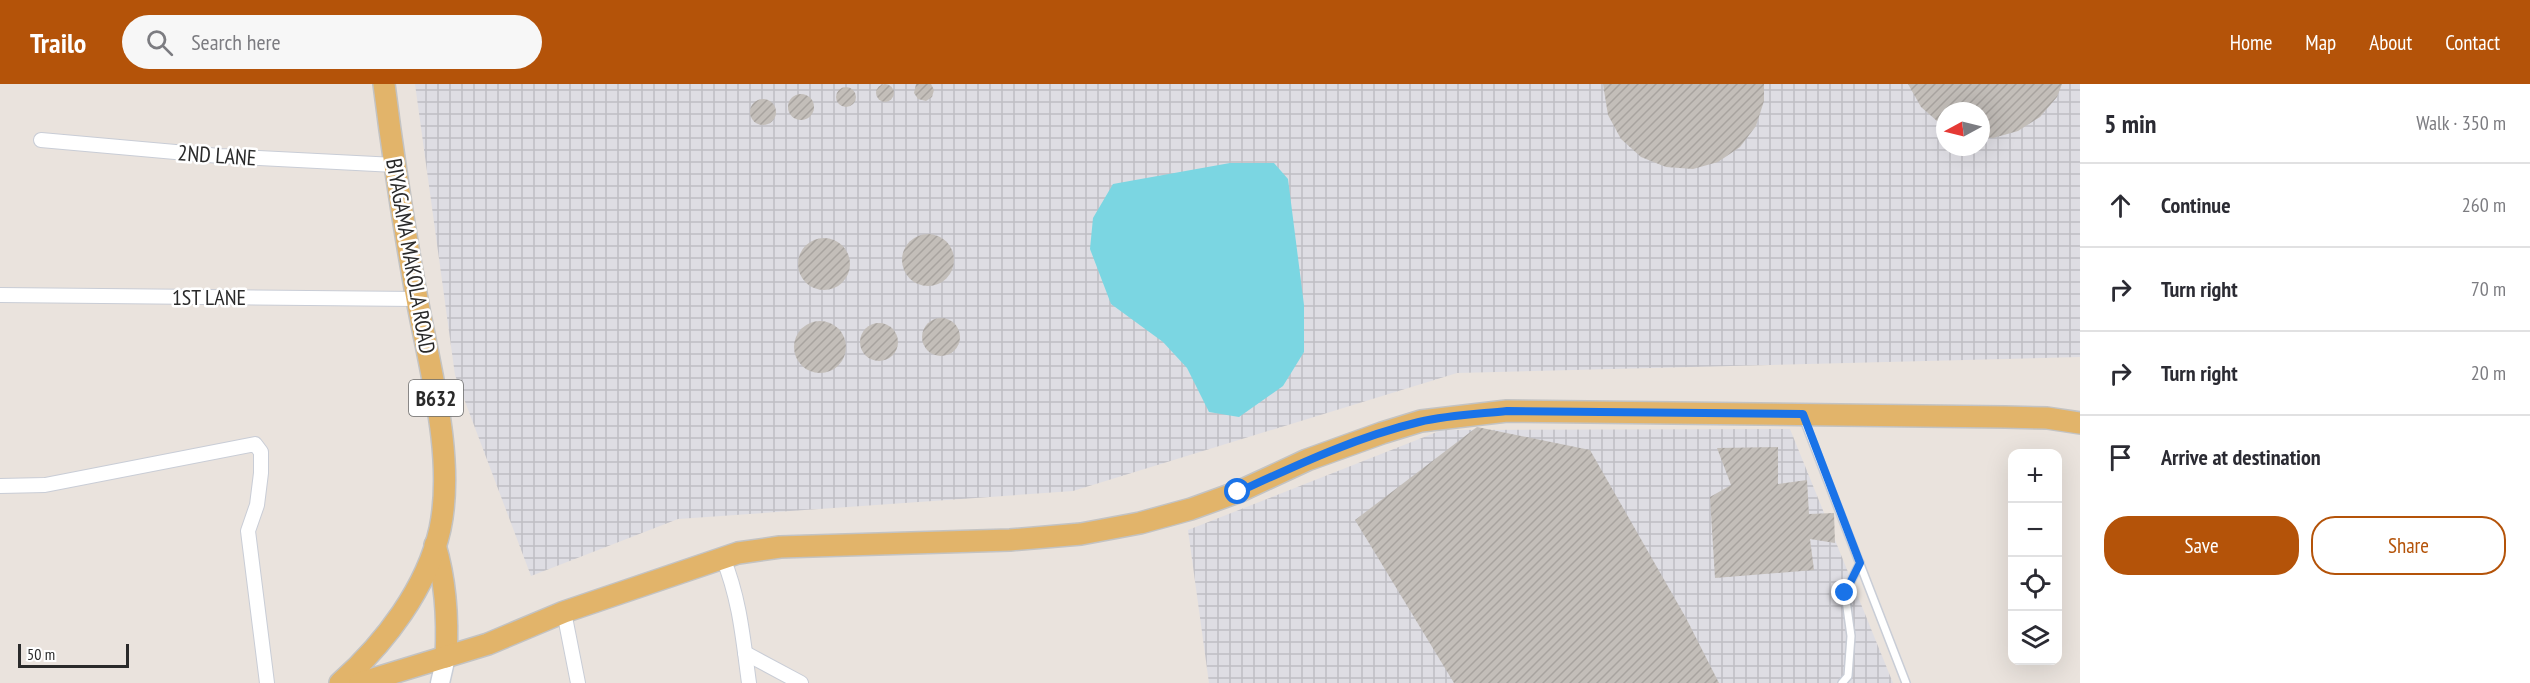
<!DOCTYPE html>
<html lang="en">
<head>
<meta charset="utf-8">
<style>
	body { margin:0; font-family:"PT Sans Narrow",sans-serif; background:#f7f7f7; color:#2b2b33 }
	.controls { position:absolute; right:18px; bottom:18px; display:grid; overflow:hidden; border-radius:12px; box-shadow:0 6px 24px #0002 }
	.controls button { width:54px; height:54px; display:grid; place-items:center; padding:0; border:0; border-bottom:2px solid #e1e1e2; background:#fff; color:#2b2b33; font:30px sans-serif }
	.compass { position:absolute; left:1936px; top:18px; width:54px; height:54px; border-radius:50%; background:#fff; box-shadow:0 6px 24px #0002; rotate:263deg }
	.scale { position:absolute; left:18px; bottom:15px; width:111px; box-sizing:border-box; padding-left:6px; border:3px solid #2a2a2a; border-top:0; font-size:16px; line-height:21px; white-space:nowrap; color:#2a2a2a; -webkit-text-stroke:4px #fff; paint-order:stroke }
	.stop { position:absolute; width:18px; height:18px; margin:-14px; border:4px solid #1a73e8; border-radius:50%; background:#fff }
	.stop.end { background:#1a73e8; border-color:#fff; box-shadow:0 2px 6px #0008 }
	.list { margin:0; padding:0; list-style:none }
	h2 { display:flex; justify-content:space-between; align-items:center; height:78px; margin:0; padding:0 24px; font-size:26px }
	h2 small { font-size:20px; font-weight:400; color:#7c7c81 }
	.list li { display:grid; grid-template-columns:39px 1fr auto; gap:18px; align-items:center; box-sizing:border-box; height:84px; padding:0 24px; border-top:2px solid #e1e1e2 }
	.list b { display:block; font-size:22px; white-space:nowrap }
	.list em { font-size:20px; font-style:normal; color:#7c7c81 }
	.actions { display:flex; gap:12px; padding:18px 24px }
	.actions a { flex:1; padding:14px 0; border:2px solid #b45309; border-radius:24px; text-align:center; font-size:21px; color:#b45309 }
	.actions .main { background:#b45309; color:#fff }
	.icon { flex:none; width:33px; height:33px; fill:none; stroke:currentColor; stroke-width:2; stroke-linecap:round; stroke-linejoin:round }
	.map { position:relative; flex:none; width:2080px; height:599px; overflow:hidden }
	header { display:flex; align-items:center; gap:36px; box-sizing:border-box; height:84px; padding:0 30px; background:#b45309; color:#fff }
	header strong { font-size:28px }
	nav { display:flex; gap:33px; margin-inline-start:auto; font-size:21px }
	.search { width:420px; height:54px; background:#f7f7f7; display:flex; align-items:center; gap:15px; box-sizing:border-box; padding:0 21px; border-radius:33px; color:#7c7c81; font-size:22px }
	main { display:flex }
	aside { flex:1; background:#fff }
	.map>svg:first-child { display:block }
</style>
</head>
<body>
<header>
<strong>Trailo</strong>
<div class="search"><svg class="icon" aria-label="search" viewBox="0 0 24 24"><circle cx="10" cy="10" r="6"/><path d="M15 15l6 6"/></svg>Search here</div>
<nav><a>Home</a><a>Map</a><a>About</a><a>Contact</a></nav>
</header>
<main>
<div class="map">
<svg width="2080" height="599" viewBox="0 0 2080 599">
	<defs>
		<pattern id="industrial-grid" width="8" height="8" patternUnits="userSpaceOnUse" patternTransform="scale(1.5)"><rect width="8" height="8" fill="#dedde3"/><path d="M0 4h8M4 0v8" fill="none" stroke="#bfbec3"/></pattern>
		<pattern id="building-hatch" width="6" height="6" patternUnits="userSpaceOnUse" patternTransform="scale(1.5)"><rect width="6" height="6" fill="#c3beb9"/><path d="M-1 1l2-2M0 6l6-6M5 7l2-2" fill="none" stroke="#a8a39f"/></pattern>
	</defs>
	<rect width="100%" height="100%" fill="#eae3dd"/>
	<!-- industrial -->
	<g fill="url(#industrial-grid)" fill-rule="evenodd">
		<path d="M 415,0 L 2080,0 L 2080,273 L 1457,289 L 1073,407 L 678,435 L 531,492 L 455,291 ZM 1945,27 L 1981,27 L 1981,63 L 1945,63 Z"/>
		<polygon points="1790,345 1893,599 1209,599 1188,446 1442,346"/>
	</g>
	<!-- water -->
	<polygon fill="#7bd6e2" points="1230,79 1274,79 1288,95 1304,221 1304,268 1283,302 1239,333 1209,328 1187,284 1163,258 1111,220 1090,165 1093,134 1113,100"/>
	<!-- building -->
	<g fill="url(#building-hatch)">
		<circle cx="885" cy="9" r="9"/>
		<polygon points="916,0 931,0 934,6 932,13 926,17 918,15 914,9"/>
		<polygon points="1603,0 1764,0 1764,17 1756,42 1740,63 1718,78 1693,85 1666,83 1641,73 1621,55 1608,31"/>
		<polygon points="1908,0 2062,0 2057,13 2040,33 2018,47 1993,54 1981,53 1981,27 1945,27 1945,44 1921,23"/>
		<circle cx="846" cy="13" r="10"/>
		<circle cx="801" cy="23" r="13"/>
		<circle cx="763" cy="28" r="13"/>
		<circle cx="928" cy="176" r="26"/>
		<circle cx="824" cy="180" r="26"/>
		<circle cx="941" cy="253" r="19"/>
		<circle cx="820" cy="263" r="26"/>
		<circle cx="879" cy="258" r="19"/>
		<polygon points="1477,343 1590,366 1686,534 1719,599 1454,599 1355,436"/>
		<polygon points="1778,363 1778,400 1807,396 1809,430 1834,429 1835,459 1810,455 1814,486 1715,494 1710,413 1731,401 1717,364"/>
	</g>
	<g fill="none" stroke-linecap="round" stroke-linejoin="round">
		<!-- lane casing -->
		<g stroke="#c9cdd6" stroke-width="10">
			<g id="lane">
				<polyline points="1803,333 1906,599"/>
				<polyline points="1842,599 1848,592 1851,552 1845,509 1860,479"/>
			</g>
		</g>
		<!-- street casing -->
		<g stroke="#c9cdd6" stroke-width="16">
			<g id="street">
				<polyline points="41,56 220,72 395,81"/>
				<polyline points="0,211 417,215"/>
				<polyline points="0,402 45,401 255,360 261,368 261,389 257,421 248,447 267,599"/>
				<path d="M 723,474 C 740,516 743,555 749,599"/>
				<polyline points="564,528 578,599"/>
				<polyline points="745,569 801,599"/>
			</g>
		</g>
		<!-- secondary casing -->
		<g stroke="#c9cdd6" stroke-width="21">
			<polyline id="secondary" points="440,599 446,573"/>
		</g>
		<!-- primary casing -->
		<g stroke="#c3c3c3" stroke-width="24">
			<g id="primary">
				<path d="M 435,461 C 446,498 448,536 446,573"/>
				<path d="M 340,599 C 385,559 427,504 440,445 C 455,374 430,286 417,215 C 404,144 393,72 384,0"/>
				<polyline points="360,599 488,560 564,528 738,469 780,463 1010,456 1081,450 1140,439 1191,425 1238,408 1307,376 1382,349 1421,337 1507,327 2005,333 2047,334 2080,339"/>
			</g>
		</g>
		<!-- lane -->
		<use href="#lane" stroke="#fff" stroke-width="7"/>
		<!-- street -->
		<use href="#street" stroke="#fff" stroke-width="14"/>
		<!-- secondary -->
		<use href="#secondary" stroke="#fff" stroke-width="18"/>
		<!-- primary -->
		<use href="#primary" stroke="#e2b46a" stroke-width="21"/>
	</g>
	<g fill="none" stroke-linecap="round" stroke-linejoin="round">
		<!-- route -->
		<path stroke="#1a73e8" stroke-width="8" d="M 1238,408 C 1297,381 1356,353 1419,338 C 1448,331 1478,330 1507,327 L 1803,330 L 1860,479 L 1845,509"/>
	</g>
	<g text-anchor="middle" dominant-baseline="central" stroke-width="5" stroke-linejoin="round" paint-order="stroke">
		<!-- shield labels -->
		<rect fill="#fff" stroke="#6a6a6a" stroke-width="1.5" x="409" y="296" width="54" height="36" rx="4.5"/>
		<g font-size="21" font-weight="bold" fill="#2a2a2a">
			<text x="436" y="314">B632</text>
		</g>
		<!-- street labels -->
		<g font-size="22" fill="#2a2a2a" stroke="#fff">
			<text transform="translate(217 71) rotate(4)">2ND LANE</text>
			<text transform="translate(411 172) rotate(80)">BIYAGAMA MAKOLA ROAD</text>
			<text x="209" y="213">1ST LANE</text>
		</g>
	</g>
</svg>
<div class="controls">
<button>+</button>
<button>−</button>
<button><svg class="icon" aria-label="locate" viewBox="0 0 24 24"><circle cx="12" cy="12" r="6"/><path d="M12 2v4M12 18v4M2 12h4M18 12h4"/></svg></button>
<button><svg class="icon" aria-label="layers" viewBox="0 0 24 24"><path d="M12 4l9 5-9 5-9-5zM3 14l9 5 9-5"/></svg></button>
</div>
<svg class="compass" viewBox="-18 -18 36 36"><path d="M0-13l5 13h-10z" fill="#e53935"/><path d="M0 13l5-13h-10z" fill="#7c7c81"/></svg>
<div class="scale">50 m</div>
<div class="stop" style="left:1238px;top:408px"></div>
<div class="stop end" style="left:1845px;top:509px"></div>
</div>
<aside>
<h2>5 min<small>Walk · 350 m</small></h2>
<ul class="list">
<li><svg class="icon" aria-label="ahead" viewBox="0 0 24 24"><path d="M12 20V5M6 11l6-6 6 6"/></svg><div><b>Continue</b></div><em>260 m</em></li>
<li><svg class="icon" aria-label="right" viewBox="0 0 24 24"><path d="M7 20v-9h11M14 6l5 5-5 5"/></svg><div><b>Turn right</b></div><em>70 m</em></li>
<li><svg class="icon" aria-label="right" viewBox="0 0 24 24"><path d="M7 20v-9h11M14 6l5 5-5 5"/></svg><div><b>Turn right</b></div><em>20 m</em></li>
<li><svg class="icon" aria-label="arrive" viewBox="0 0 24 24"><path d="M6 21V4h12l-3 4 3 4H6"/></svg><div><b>Arrive at destination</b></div></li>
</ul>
<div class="actions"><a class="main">Save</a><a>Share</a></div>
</aside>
</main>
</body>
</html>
